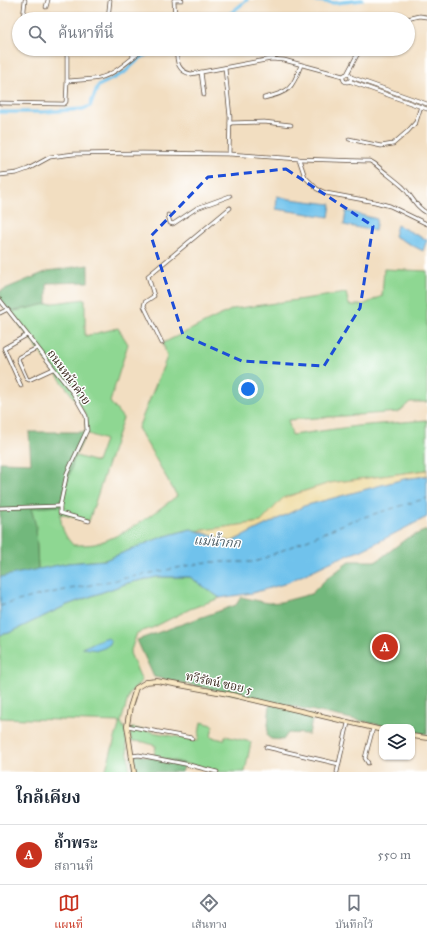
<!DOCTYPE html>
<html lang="th">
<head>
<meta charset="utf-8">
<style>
	body { margin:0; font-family:"IM FELL Great Primer","Noto Serif Thai",serif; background:#f6f6f7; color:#1f2937 }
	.controls { position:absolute; right:12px; bottom:12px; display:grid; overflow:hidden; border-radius:8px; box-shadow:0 1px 3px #0004 }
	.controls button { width:36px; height:36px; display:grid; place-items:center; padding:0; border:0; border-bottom:1px solid #e0e1e3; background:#fff; color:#1f2937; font:20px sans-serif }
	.you { position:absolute; left:248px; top:389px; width:14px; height:14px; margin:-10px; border:3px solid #fff; border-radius:50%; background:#1a73e8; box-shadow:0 0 0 6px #1a73e833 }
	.badge { display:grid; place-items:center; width:26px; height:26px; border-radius:50%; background:#c8321e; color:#fff; font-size:13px; font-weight:700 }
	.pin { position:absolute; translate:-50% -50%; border:2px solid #fff; box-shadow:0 1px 4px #0006 }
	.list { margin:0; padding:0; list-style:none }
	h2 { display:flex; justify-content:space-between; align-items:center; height:52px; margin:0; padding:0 16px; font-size:17px }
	h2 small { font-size:13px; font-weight:400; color:#747a83 }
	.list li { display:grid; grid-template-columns:26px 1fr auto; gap:12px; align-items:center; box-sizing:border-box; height:60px; padding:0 16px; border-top:1px solid #e0e1e3 }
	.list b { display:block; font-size:15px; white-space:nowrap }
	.list p { margin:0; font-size:13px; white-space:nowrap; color:#747a83 }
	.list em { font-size:13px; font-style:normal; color:#747a83 }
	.icon { flex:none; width:22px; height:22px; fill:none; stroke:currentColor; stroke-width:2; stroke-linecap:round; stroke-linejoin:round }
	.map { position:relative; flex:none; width:427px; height:772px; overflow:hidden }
	.search { position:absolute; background:#fff; box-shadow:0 1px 3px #0004; left:12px; right:12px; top:12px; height:44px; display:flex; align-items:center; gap:10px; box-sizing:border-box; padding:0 14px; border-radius:22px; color:#747a83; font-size:15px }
	.sheet { height:112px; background:#fff }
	nav { display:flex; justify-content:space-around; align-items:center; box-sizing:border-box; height:56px; border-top:1px solid #e0e1e3; background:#fff; font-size:11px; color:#747a83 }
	nav a { display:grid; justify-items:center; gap:2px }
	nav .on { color:#c8321e }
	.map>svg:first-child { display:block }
</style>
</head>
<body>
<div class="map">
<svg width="427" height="772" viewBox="0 0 427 772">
	<rect width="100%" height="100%" fill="#fff"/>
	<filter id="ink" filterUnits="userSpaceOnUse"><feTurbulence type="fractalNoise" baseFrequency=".025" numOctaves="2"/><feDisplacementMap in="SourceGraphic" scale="8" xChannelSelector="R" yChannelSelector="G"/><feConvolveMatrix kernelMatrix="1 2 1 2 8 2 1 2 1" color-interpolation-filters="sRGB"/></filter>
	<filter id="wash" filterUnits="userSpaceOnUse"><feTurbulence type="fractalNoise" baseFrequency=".012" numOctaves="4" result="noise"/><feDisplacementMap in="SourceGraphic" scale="16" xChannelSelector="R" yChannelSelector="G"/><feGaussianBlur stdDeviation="0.9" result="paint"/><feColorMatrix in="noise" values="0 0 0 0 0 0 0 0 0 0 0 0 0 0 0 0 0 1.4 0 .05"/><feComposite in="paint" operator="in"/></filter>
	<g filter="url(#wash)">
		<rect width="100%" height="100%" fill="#f2dec1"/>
		<!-- green -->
		<g fill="#8ed792" stroke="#648058">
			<path d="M 384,269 L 427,271 L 427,402 L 410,402 L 399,412 L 288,420 L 292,435 L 357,426 L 427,420 L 427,470 L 330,483 L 283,498 L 262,522 L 198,531 L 191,529 L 162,537 L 105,560 L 68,563 L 38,570 L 36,529 L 31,508 L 74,459 L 76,456 L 97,462 L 105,440 L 86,433 L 86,416 L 80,406 L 10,312 L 47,304 L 85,299 L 85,336 L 118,328 L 128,344 L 110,402 L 123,418 L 89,521 L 60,514 C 62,528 63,534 73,545 C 80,545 89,545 95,544 C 126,535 151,515 177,496 L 138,428 L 167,357 L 163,343 L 233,309 L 346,293 L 349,305 L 363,305 L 382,296 Z"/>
			<polygon points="157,577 190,577 220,598 190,609 152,628 137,633 130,653 142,681 130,692 121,722 125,730 130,772 105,772 120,722 0,718 0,635 9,633 67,605 128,583"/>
			<polygon points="201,722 213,725 211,737 224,740 225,736 251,742 245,772 221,772 154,756 156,746 144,742 131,741 130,729 133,728 198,741"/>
		</g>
		<!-- forest -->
		<g fill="#72b87c" stroke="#56714d">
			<polygon points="88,265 88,282 47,283 47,304 10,312 0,300 0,291 48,271"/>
			<polygon points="29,432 87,432 74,459 60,506 31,508 36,526 38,570 0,578 0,462 31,463"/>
			<polygon points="427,530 427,734 412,732 412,727 390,727 154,677 137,640 236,605 241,597 268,603 281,602 311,594 325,580 350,561 377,561 407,538"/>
			<polygon points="270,704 313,715 309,734 288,733 283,740 271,739 267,736"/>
			<polygon points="139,755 185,764 182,772 134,772 131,756"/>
		</g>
		<!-- sand -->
		<polygon fill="#eeda9e" stroke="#94825e" points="427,470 427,476 404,479 304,506 231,542 198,531 261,522 283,498 330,483"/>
		<!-- water -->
		<g fill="#70c2ec" stroke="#567685">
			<polygon points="277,196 290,199 331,204 329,217 276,209"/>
			<polygon points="346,211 377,219 375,231 344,225"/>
			<polygon points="397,225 427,240 423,251 394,236"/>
			<polygon points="427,476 427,517 362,550 337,559 284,584 252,593 220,598 190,577 157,577 128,583 89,597 67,605 9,633 0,635 0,577 68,563 105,560 162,537 191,529 231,542 304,506 404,479"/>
			<polygon points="104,638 108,638 111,641 110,644 104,648 98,650 82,648"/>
		</g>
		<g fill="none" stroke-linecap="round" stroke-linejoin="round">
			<!-- canal -->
			<g stroke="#70c2ec" stroke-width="3.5">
				<polyline points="310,0 335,3 362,0"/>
				<polyline points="218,19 231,13 247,0"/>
				<polyline points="0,112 43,112 83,109 90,106 98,86 124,73 139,59 155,49"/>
			</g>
			<!-- ferry -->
			<polyline stroke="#4e5f66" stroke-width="1" stroke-dasharray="5 4" stroke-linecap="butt" points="0,606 40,595 207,562 255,562 351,521 427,498"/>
		</g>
	</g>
	<g filter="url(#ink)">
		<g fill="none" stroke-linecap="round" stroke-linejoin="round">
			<!-- street casing -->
			<g stroke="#564536" stroke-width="4.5">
				<g id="street">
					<polyline points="174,0 175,19"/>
					<polyline points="174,0 182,0"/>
					<polyline points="46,7 48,0"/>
					<polyline points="23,19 25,0"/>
					<polyline points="108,19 110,0"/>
					<polyline points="407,19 420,16 427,17"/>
					<polyline points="132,49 133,57"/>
					<path d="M 176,49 C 177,61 177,71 191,74 L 271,59 L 284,60 L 343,76"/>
					<polyline points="225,68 230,117 229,154"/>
					<polyline points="201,72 204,95"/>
					<polyline points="347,74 357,55 363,49"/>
					<circle cx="347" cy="78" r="4"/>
					<polyline points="351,77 427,104"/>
					<path d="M 67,81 C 78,80 89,80 99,78 C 116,74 130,59 144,49"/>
					<polyline points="349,81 427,109"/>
					<path d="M 264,98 C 289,92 292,90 301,65"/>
					<polyline points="0,103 64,104 66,102 67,81 67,49"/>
					<polyline points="230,123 264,122 291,125"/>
					<polyline points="349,139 381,146 393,144 408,131 416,122 421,106"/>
					<polyline points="299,159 305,177 317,189 326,193 375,202 390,206 427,224"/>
					<path d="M 0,175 L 17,173 L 28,169 L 50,157 L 74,154 L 142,153 L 229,154 L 299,159 L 364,161 L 370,161 L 375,164 C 384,172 394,179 403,187 C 412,196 415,207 427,213"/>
					<polyline points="168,215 170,223 173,224 197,208 230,196"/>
					<polyline points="0,300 73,393 86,416 87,430 67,473 60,506 60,513 89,521"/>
					<polyline points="0,313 8,309"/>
					<polyline points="162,343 144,306 145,302 154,296 148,276 230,208"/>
					<polyline points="37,348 19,357 18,359 27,379 29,380 53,369"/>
					<polyline points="21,386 4,348 27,335"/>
					<polyline points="0,508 60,506"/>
					<polyline points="127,726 192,738"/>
					<polyline points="266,747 339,764"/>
					<polyline points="131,756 139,755 185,764 217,772"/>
					<polyline points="368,763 365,758 373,728"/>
					<polyline points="337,772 348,723"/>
				</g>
			</g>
			<!-- secondary casing -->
			<g stroke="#564536" stroke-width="5.5">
				<g id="secondary">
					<polyline points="412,736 427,738"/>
					<polyline points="134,772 127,726 130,707 136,688 146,682 157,681 228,694 382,730"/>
				</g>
			</g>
			<!-- street -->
			<use href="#street" stroke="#fff" stroke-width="3"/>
			<!-- secondary -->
			<use href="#secondary" stroke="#f9e7c3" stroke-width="4"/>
		</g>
	</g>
	<!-- marked area -->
	<path fill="none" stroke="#1d4ed8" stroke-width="3" stroke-dasharray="8 5" stroke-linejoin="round" d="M 286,169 L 373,226 L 360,308 L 324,366 L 242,361 L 183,335 L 151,236 L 208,177 Z"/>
	<g text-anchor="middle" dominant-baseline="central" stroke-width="3" stroke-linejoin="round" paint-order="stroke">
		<!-- street labels -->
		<g font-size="12" fill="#3b2a1e" stroke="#fff">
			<text transform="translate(69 377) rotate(54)">ถนนหน้าค่าย</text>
			<text transform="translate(219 683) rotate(12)">ทวีรัตน์ ซอย 5</text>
		</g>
		<!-- water labels -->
		<g font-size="13" font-style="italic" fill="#4e5f66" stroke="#fff">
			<text transform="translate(217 542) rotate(4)">แม่น้ำกก</text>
		</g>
	</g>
</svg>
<div class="controls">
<button><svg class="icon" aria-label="layers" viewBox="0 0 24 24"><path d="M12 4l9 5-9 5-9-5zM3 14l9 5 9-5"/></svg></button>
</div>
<div class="you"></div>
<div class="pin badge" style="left:385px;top:647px">A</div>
<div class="search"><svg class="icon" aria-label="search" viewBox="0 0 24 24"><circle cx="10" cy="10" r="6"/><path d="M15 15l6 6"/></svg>ค้นหาที่นี่</div>
</div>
<section class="sheet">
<h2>ใกล้เคียง<small></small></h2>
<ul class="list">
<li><span class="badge">A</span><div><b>ถ้ำพระ</b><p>สถานที่</p></div><em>550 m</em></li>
</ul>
</section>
<nav>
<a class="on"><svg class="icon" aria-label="map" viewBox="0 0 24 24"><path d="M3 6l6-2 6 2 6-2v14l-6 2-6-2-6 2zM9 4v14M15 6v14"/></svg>แผนที่</a>
<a><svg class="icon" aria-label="directions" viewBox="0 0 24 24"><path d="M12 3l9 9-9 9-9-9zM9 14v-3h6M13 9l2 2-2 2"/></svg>เส้นทาง</a>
<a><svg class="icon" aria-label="saved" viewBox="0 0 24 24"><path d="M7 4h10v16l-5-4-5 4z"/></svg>บันทึกไว้</a>
</nav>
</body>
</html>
